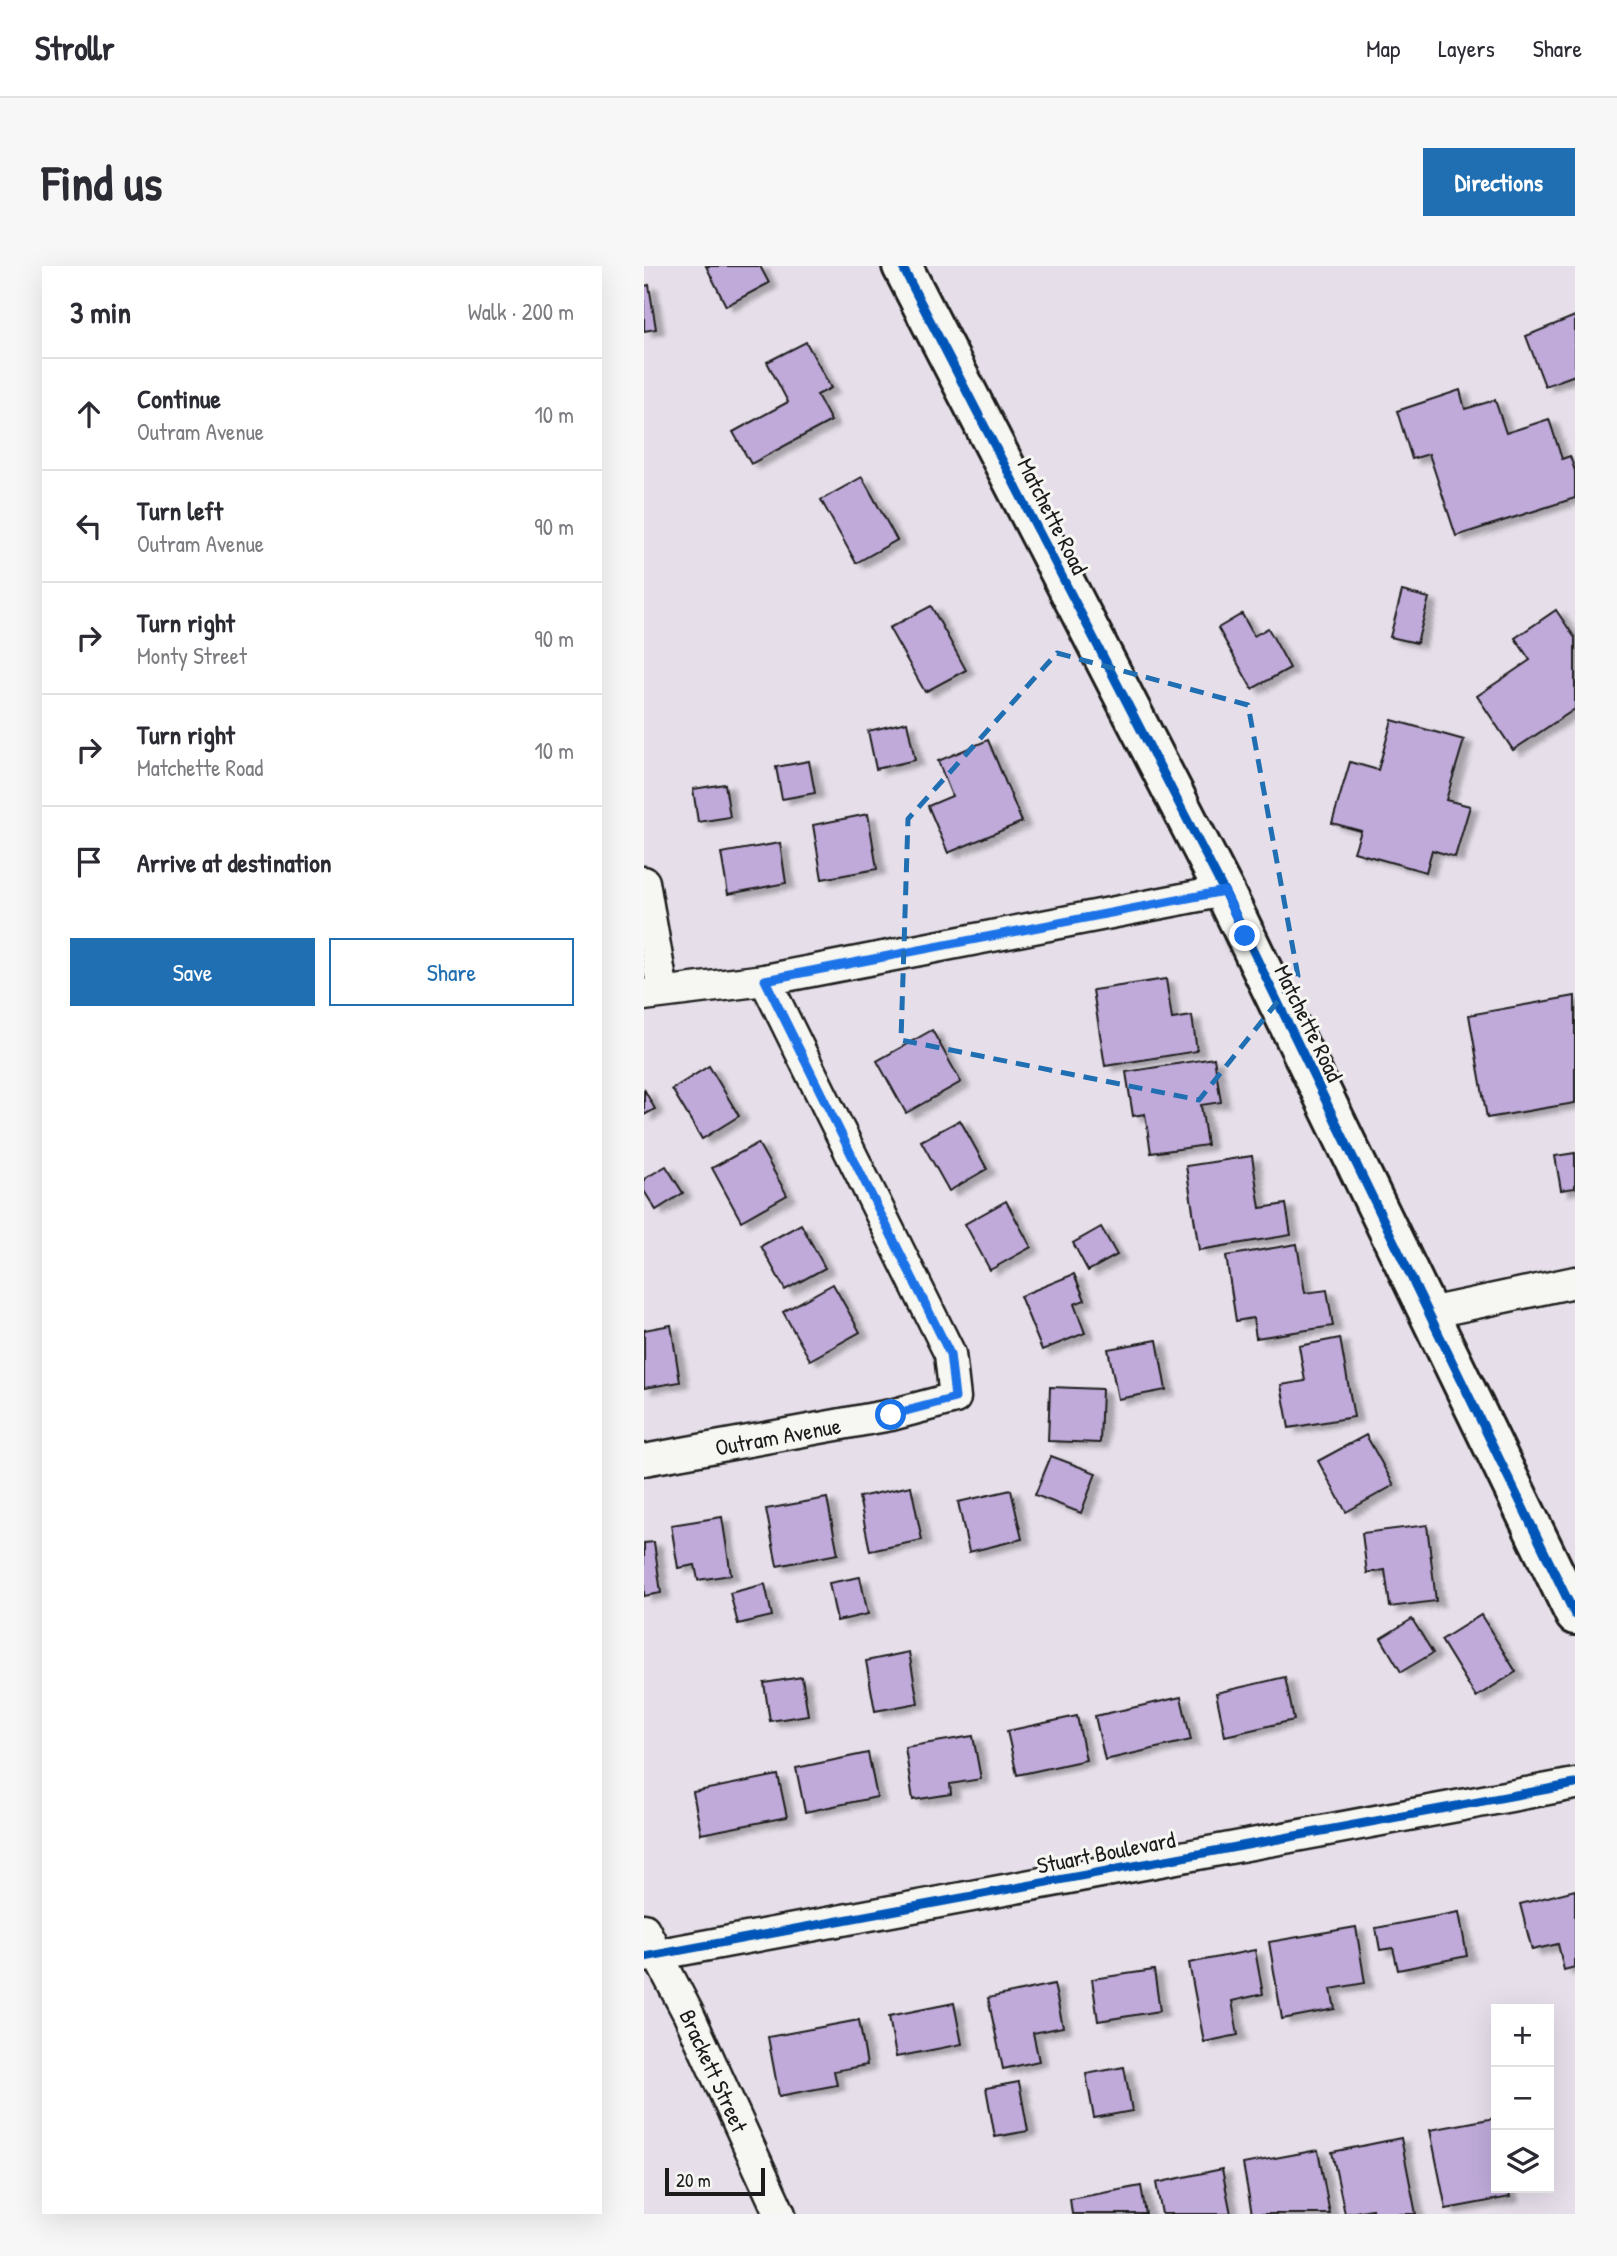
<!DOCTYPE html>
<html lang="en">
<head>
<meta charset="utf-8">
<style>
	body { margin:0; font-family:"Patrick Hand",sans-serif; background:#f7f7f7; color:#2b2b33 }
	.controls { position:absolute; right:21px; bottom:21px; display:grid; overflow:hidden; border-radius:0px; box-shadow:0 7px 28px #0002 }
	.controls button { width:63px; height:63px; display:grid; place-items:center; padding:0; border:0; border-bottom:2px solid #e1e1e2; background:#fff; color:#2b2b33; font:35px sans-serif }
	.scale { position:absolute; left:21px; bottom:18px; width:100px; box-sizing:border-box; padding-left:7px; border:4px solid #1c1c1c; border-top:0; font-size:19px; line-height:24px; white-space:nowrap; color:#1c1c1c; -webkit-text-stroke:5px #f6f6f2; paint-order:stroke }
	.stop { position:absolute; width:21px; height:21px; margin:-16px; border:5px solid #1a73e8; border-radius:50%; background:#fff }
	.stop.end { background:#1a73e8; border-color:#fff; box-shadow:0 2px 7px #0008 }
	.list { margin:0; padding:0; list-style:none }
	h2 { display:flex; justify-content:space-between; align-items:center; height:91px; margin:0; padding:0 28px; font-size:30px }
	h2 small { font-size:23px; font-weight:400; color:#7c7c81 }
	.list li { display:grid; grid-template-columns:46px 1fr auto; gap:21px; align-items:center; box-sizing:border-box; height:112px; padding:0 28px; border-top:2px solid #e1e1e2 }
	.list b { display:block; font-size:26px; white-space:nowrap }
	.list p { margin:0; font-size:23px; white-space:nowrap; color:#7c7c81 }
	.list em { font-size:23px; font-style:normal; color:#7c7c81 }
	.actions { display:flex; gap:14px; padding:21px 28px }
	.actions a { flex:1; padding:16px 0; border:2px solid #1f6fb2; border-radius:0px; text-align:center; font-size:24px; color:#1f6fb2 }
	.actions .main { background:#1f6fb2; color:#fff }
	.icon { flex:none; width:38px; height:38px; fill:none; stroke:currentColor; stroke-width:2; stroke-linecap:round; stroke-linejoin:round }
	.map { position:relative; flex:none; width:931px; height:1948px; overflow:hidden; border-radius:0px }
	header { display:flex; align-items:center; gap:42px; box-sizing:border-box; height:98px; padding:0 35px; background:#fff; border-bottom:2px solid #e1e1e2 }
	header strong { font-size:33px }
	nav { display:flex; gap:38px; margin-inline-start:auto; font-size:24px }
	.intro { display:flex; align-items:center; justify-content:space-between; box-sizing:border-box; height:168px; padding:0 42px }
	h1 { margin:0; font-size:49px }
	.button { padding:18px 32px; border-radius:0px; background:#1f6fb2; color:#fff; font-size:24px; font-weight:700 }
	main { display:flex; gap:42px; padding:0 42px }
	aside { flex:1; background:#fff; border-radius:0px; box-shadow:0 7px 28px #0002 }
	.map>svg:first-child { display:block }
</style>
</head>
<body>
<header>
<strong>Strollr</strong>
<nav><a>Map</a><a>Layers</a><a>Share</a></nav>
</header>
<div class="intro"><h1>Find us</h1><a class="button">Directions</a></div>
<main>
<aside>
<h2>3 min<small>Walk · 200 m</small></h2>
<ul class="list">
<li><svg class="icon" aria-label="ahead" viewBox="0 0 24 24"><path d="M12 20V5M6 11l6-6 6 6"/></svg><div><b>Continue</b><p>Outram Avenue</p></div><em>10 m</em></li>
<li><svg class="icon" aria-label="left" viewBox="0 0 24 24"><path d="M17 20v-9H6M10 6l-5 5 5 5"/></svg><div><b>Turn left</b><p>Outram Avenue</p></div><em>90 m</em></li>
<li><svg class="icon" aria-label="right" viewBox="0 0 24 24"><path d="M7 20v-9h11M14 6l5 5-5 5"/></svg><div><b>Turn right</b><p>Monty Street</p></div><em>90 m</em></li>
<li><svg class="icon" aria-label="right" viewBox="0 0 24 24"><path d="M7 20v-9h11M14 6l5 5-5 5"/></svg><div><b>Turn right</b><p>Matchette Road</p></div><em>10 m</em></li>
<li><svg class="icon" aria-label="arrive" viewBox="0 0 24 24"><path d="M6 21V4h12l-3 4 3 4H6"/></svg><div><b>Arrive at destination</b></div></li>
</ul>
<div class="actions"><a class="main">Save</a><a>Share</a></div>
</aside>
<div class="map">
<svg width="931" height="1948" viewBox="0 0 931 1948">
	<defs>
		<filter id="shadow"><feDropShadow dx="8" dy="4.5" stdDeviation="2" flood-color="#0004"/></filter>
	</defs>
	<rect width="100%" height="100%" fill="#e6dfea"/>
	<filter id="ink" filterUnits="userSpaceOnUse"><feTurbulence type="fractalNoise" baseFrequency=".0143" numOctaves="2"/><feDisplacementMap in="SourceGraphic" scale="14" xChannelSelector="R" yChannelSelector="G"/><feConvolveMatrix kernelMatrix="1 2 1 2 8 2 1 2 1" color-interpolation-filters="sRGB"/></filter>
	<g filter="url(#ink)">
		<!-- building -->
		<g fill="#bfaad9" stroke="#1c1c1c" stroke-width="2" filter="url(#shadow)">
			<polygon points="62,0 116,0 125,17 82,40"/>
			<polygon points="5,19 12,63 0,65 0,20"/>
			<polygon points="931,50 931,109 901,120 882,70"/>
			<polygon points="162,76 187,122 173,129 187,155 107,198 89,166 144,136 123,96"/>
			<polygon points="816,124 821,143 851,134 862,167 905,153 918,193 926,190 931,205 931,232 812,270 785,188 768,193 753,145"/>
			<polygon points="218,211 253,274 212,297 177,234"/>
			<polygon points="758,325 785,332 773,377 746,371"/>
			<polygon points="287,340 322,404 281,426 245,362"/>
			<polygon points="912,344 931,372 931,443 869,484 833,430 886,394 871,372"/>
			<polygon points="598,348 610,370 624,362 646,402 608,423 574,362"/>
			<polygon points="748,454 820,474 802,534 826,540 811,591 788,584 782,606 710,586 717,565 688,557 706,496 734,504"/>
			<polygon points="263,456 271,494 232,503 224,465"/>
			<polygon points="344,474 378,556 304,587 284,540 308,530 294,495"/>
			<polygon points="165,495 171,527 138,533 132,501"/>
			<polygon points="81,518 86,551 54,556 49,523"/>
			<polygon points="224,548 233,603 178,613 169,559"/>
			<polygon points="136,577 142,617 84,628 77,587"/>
			<polygon points="522,713 528,753 548,750 553,785 461,800 449,724"/>
			<polygon points="931,730 931,837 843,852 825,749"/>
			<polygon points="288,764 317,816 262,847 233,795"/>
			<polygon points="570,792 577,836 557,839 563,879 507,887 501,848 489,850 482,806"/>
			<polygon points="65,800 95,850 58,873 28,823"/>
			<polygon points="0,823 11,843 0,849"/>
			<polygon points="316,854 343,903 305,925 277,875"/>
			<polygon points="114,877 143,929 97,955 68,902"/>
			<polygon points="931,887 931,922 917,924 911,890"/>
			<polygon points="608,890 616,942 642,938 647,969 555,984 542,900"/>
			<polygon points="22,900 39,927 12,944 0,925 0,913"/>
			<polygon points="362,935 387,981 346,1004 321,958"/>
			<polygon points="157,958 181,1002 141,1024 117,980"/>
			<polygon points="457,961 473,989 444,1005 429,977"/>
			<polygon points="653,978 661,1027 683,1024 689,1060 612,1072 609,1052 592,1055 582,990"/>
			<polygon points="430,1008 441,1034 430,1038 441,1067 398,1084 376,1030"/>
			<polygon points="189,1018 216,1066 166,1094 139,1046"/>
			<polygon points="27,1059 36,1116 0,1122 0,1064"/>
			<polygon points="696,1072 710,1151 645,1162 637,1119 661,1115 655,1080"/>
			<polygon points="513,1074 522,1124 474,1133 464,1083"/>
			<polygon points="406,1121 458,1123 456,1177 404,1175"/>
			<polygon points="722,1169 750,1219 702,1246 674,1195"/>
			<polygon points="407,1190 452,1207 437,1247 391,1229"/>
			<polygon points="267,1220 278,1274 226,1285 215,1231"/>
			<polygon points="367,1224 378,1273 325,1286 314,1236"/>
			<polygon points="183,1232 194,1288 133,1300 122,1243"/>
			<polygon points="78,1251 87,1309 54,1314 51,1299 34,1302 27,1259"/>
			<polygon points="783,1259 792,1335 746,1341 741,1304 723,1307 718,1267"/>
			<polygon points="10,1276 17,1327 0,1330 0,1277"/>
			<polygon points="216,1311 224,1348 193,1355 185,1317"/>
			<polygon points="121,1318 128,1350 94,1358 86,1327"/>
			<polygon points="837,1349 872,1406 832,1431 797,1374"/>
			<polygon points="768,1353 789,1387 757,1406 737,1372"/>
			<polygon points="265,1386 274,1437 231,1445 222,1395"/>
			<polygon points="158,1411 164,1449 126,1455 120,1417"/>
			<polygon points="641,1411 650,1454 581,1470 572,1427"/>
			<polygon points="537,1431 547,1474 461,1494 451,1450"/>
			<polygon points="433,1450 442,1494 373,1509 363,1465"/>
			<polygon points="329,1470 337,1513 306,1518 307,1528 269,1534 261,1481"/>
			<polygon points="224,1487 233,1531 161,1546 152,1502"/>
			<polygon points="134,1509 143,1551 57,1568 49,1526"/>
			<polygon points="931,1624 931,1701 920,1704 914,1678 888,1684 876,1638"/>
			<polygon points="815,1646 823,1690 754,1704 749,1682 736,1684 732,1662"/>
			<polygon points="712,1661 721,1717 687,1723 691,1743 638,1753 625,1676"/>
			<polygon points="611,1684 619,1728 588,1735 594,1769 560,1776 545,1697"/>
			<polygon points="510,1704 516,1745 454,1755 448,1713"/>
			<polygon points="410,1718 419,1761 389,1767 395,1795 359,1803 344,1732"/>
			<polygon points="310,1737 318,1778 252,1791 245,1750"/>
			<polygon points="215,1754 223,1799 190,1805 193,1819 135,1830 124,1771"/>
			<polygon points="480,1801 488,1845 450,1852 442,1808"/>
			<polygon points="375,1816 384,1865 351,1871 342,1822"/>
			<polygon points="851,1852 852,1922 864,1922 866,1931 802,1943 786,1864"/>
			<polygon points="757,1872 772,1948 729,1948 728,1943 701,1948 688,1886"/>
			<polygon points="674,1884 686,1948 608,1948 599,1898"/>
			<polygon points="578,1903 587,1948 518,1948 512,1917"/>
			<polygon points="497,1920 502,1948 428,1948 426,1933"/>
		</g>
		<g fill="none" stroke-linecap="round" stroke-linejoin="round">
			<!-- minor casing -->
			<g stroke="#1c1c1c" stroke-width="35">
				<g id="minor">
					<polyline points="0,616 19,726"/>
					<polyline points="0,729 121,714 580,625"/>
					<polyline points="785,1047 931,1016"/>
					<path id="s1" d="M 0,1194 L 247,1149 L 311,1132 L 306,1088 L 121,714"/>
					<path id="s2" d="M 0,1663 L 44,1747 L 136,1948"/>
					<polyline points="0,1691 931,1518"/>
				</g>
			</g>
			<!-- tertiary casing -->
			<g stroke="#1c1c1c" stroke-width="44">
				<polyline id="tertiary" points="258,0 580,625 931,1349"/>
			</g>
			<!-- minor -->
			<use href="#minor" stroke="#f6f6f2" stroke-width="30"/>
			<!-- tertiary -->
			<use href="#tertiary" stroke="#f6f6f2" stroke-width="38"/>
			<!-- cycleway casing -->
			<g stroke="#f6f6f2" stroke-width="13">
				<g id="cycleway">
					<polyline points="258,0 580,625 931,1349"/>
					<polyline points="0,1691 931,1518"/>
				</g>
			</g>
			<!-- cycleway -->
			<use href="#cycleway" stroke="#0057b8" stroke-width="9"/>
		</g>
	</g>
	<g fill="none" stroke-linecap="round" stroke-linejoin="round" filter="url(#ink)">
		<!-- route -->
		<polyline stroke="#1a73e8" stroke-width="9" points="247,1149 311,1132 306,1088 121,714 580,625 601,670"/>
	</g>
	<!-- marked area -->
	<path fill="none" stroke="#1f6fb2" stroke-width="5" stroke-dasharray="14 9" stroke-linejoin="round" d="M 413,387 L 604,439 L 654,710 L 555,834 L 257,774 L 264,553 Z"/>
	<g text-anchor="middle" dominant-baseline="central" stroke-width="6" stroke-linejoin="round" paint-order="stroke">
		<!-- street labels -->
		<g font-size="23" fill="#1c1c1c" stroke="#f6f6f2">
			<text transform="translate(409 250) rotate(63)">Matchette Road</text>
			<text transform="translate(665 757) rotate(64)">Matchette Road</text>
			<text stroke="none"><textPath href="#s1" startOffset="136">Outram Avenue</textPath></text>
			<text transform="translate(462 1586) rotate(-11)">Stuart Boulevard</text>
			<text stroke="none"><textPath href="#s2" startOffset="158">Brackett Street</textPath></text>
		</g>
	</g>
</svg>
<div class="controls">
<button>+</button>
<button>−</button>
<button><svg class="icon" aria-label="layers" viewBox="0 0 24 24"><path d="M12 4l9 5-9 5-9-5zM3 14l9 5 9-5"/></svg></button>
</div>
<div class="scale">20 m</div>
<div class="stop" style="left:247px;top:1149px"></div>
<div class="stop end" style="left:601px;top:670px"></div>
</div>
</main>
</body>
</html>
